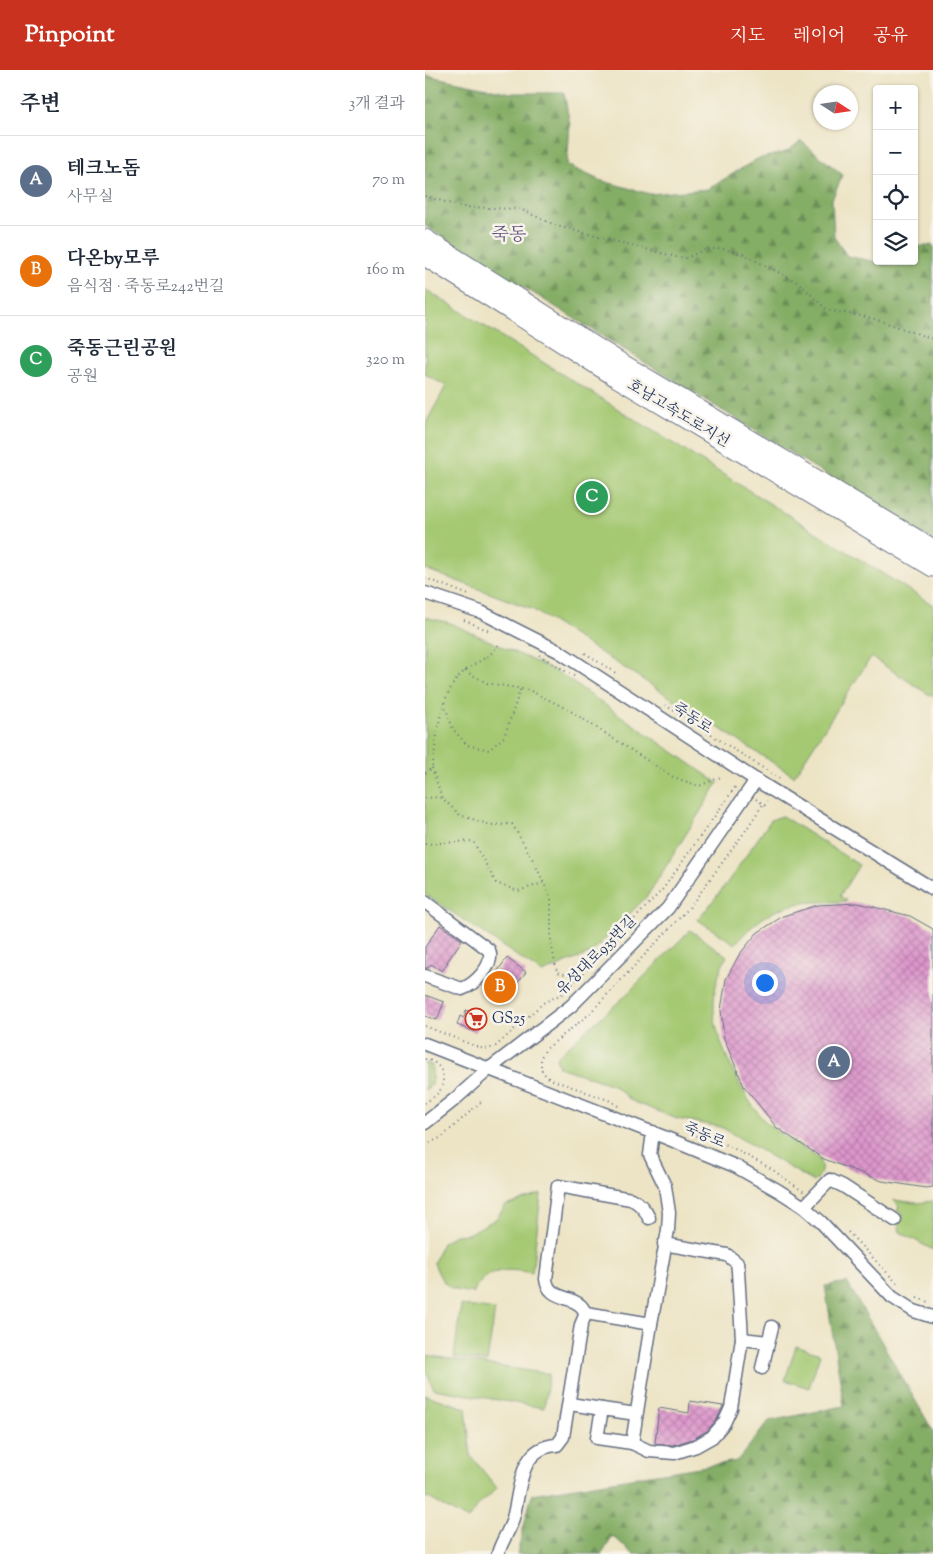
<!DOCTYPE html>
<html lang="ko">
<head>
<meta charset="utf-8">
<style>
	body { margin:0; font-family:"Sorts Mill Goudy","Noto Serif KR",serif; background:#f6f6f7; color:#1f2937 }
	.controls { position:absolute; right:15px; top:15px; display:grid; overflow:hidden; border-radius:5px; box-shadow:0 1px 4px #0004 }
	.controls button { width:45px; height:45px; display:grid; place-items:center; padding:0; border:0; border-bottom:1px solid #e0e1e3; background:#fff; color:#1f2937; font:25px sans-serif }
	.compass { position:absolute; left:388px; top:15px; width:45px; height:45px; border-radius:50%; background:#fff; box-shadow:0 1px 4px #0004; rotate:102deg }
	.you { position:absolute; left:339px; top:912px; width:18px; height:18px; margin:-12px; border:4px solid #fff; border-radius:50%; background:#1a73e8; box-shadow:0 0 0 8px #1a73e833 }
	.badge { display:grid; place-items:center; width:32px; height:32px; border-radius:50%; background:#c8321e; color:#fff; font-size:16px; font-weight:700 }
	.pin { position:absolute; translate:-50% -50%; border:2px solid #fff; box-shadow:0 1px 5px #0006 }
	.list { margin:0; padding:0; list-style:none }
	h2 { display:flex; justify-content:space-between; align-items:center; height:65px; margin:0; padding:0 20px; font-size:21px }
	h2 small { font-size:16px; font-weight:400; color:#747a83 }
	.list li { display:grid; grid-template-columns:32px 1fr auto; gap:15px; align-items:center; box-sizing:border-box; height:90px; padding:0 20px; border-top:1px solid #e0e1e3 }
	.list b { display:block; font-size:19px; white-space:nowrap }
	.list p { margin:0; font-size:16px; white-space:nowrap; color:#747a83 }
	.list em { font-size:16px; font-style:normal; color:#747a83 }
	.icon { flex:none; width:28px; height:28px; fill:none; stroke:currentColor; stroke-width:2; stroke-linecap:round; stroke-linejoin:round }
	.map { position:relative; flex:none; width:508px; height:1484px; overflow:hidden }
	header { display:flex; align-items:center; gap:30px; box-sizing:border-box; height:70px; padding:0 25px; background:#c8321e; color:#fff }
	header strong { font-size:24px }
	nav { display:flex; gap:28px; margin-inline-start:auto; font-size:18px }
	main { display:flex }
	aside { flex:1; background:#fff }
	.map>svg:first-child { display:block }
</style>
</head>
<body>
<header>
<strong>Pinpoint</strong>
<nav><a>지도</a><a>레이어</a><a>공유</a></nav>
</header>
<main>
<aside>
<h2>주변<small>3개 결과</small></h2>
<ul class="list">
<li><span class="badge" style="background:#5c6f8a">A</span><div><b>테크노돔</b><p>사무실</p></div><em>70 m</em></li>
<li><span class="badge" style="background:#e8710a">B</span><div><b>다온by모루</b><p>음식점 · 죽동로242번길</p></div><em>160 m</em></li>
<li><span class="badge" style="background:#2e9e5b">C</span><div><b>죽동근린공원</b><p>공원</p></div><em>320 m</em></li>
</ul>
</aside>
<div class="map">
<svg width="508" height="1484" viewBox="0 0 508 1484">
	<defs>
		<pattern id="forest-firs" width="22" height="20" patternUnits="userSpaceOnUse" patternTransform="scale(1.25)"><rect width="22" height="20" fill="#84ad65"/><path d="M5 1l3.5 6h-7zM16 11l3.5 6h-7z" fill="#6b8d56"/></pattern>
		<pattern id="building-cross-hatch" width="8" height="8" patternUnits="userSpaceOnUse" patternTransform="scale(1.25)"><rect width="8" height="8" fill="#de97cc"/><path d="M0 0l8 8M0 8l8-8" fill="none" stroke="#b37ca9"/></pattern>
	</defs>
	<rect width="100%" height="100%" fill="#f7f3e8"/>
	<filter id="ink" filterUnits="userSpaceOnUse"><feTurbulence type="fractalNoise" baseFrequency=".02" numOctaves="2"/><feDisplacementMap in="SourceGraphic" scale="10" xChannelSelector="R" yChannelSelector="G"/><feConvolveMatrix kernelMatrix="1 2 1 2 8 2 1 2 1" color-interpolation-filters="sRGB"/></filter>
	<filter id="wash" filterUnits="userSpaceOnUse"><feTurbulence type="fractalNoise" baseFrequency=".0096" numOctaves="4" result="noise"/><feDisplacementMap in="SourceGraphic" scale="20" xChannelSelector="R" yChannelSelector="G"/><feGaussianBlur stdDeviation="1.12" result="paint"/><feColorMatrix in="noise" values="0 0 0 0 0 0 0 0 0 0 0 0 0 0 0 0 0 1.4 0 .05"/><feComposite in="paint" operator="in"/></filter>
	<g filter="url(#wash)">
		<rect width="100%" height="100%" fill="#ede4c5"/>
		<!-- green -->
		<g fill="#a5c973" stroke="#607c68">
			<polygon points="0,219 508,535 508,627 446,587 369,706 107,539 0,499 0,355 21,316 0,304"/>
			<polygon points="0,547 25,553 131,601 293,713 223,825 166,883 117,903 0,824"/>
			<path d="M 357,746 L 434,795 L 415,826 L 422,831 C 411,833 401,831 390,832 C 356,833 332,848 310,874 L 273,850 L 299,817 L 346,750 Z"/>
			<path d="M 265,860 L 302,886 C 293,903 288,921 289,941 C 290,970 321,1035 343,1054 C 358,1067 378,1077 394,1089 C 398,1099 397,1104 389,1112 L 296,1057 L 252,1049 L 207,1031 L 188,1015 L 134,997 L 131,987 L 199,927 Z"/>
			<polygon points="0,993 7,995 7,1014 0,1020"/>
			<path d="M 116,1124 L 107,1203 C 82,1198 61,1198 48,1223 C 24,1220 18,1216 9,1193 L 17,1173 L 30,1165 L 43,1164 L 71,1149 L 80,1136 Z"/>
			<polygon points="468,1130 492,1133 508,1131 508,1180 475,1162 473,1152 477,1144 472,1141 474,1136"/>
			<polygon points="36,1235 70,1240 62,1292 29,1287"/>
			<polygon points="371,1276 395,1284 384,1318 360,1310"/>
			<polygon points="0,1285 124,1304 119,1338 9,1319 0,1299"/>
			<polygon points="0,1325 41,1338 46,1386 72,1418 54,1435 43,1450 0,1426"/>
		</g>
		<!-- forest -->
		<g fill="url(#forest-firs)" stroke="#506e62">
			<polygon points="0,5 86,23 139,23 145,55 142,95 174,110 225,124 283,119 332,89 361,82 376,71 418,105 407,129 409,167 422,186 462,194 466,191 489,191 489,177 508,175 508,471 0,156"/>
			<polygon points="422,1212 508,1361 508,1481 490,1484 208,1484 188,1466 177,1484 92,1484 107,1424 312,1391 344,1351 419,1336 400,1216"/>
		</g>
		<g id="blocks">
			<!-- building -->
			<g fill="url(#building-cross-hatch)">
				<polygon points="433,833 485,846 508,859 508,1117 501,1118 457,1111 399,1089 352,1058 319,1016 299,969 296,940 301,909 314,885 332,863 358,846 393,835"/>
				<polygon points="15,855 37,870 22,892 23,892 17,901 6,894 3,898 0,898 0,877"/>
				<polygon points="82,888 101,902 79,931 61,917"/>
				<polygon points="0,925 19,932 12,950 0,946"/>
				<polygon points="41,940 53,944 60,949 50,962 32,955 35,946 39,948"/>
				<polygon points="265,1331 298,1336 292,1349 282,1361 268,1369 248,1375 230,1373 234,1338 264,1343"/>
			</g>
		</g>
	</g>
	<g filter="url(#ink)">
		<use href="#blocks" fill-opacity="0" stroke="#646e82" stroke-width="1"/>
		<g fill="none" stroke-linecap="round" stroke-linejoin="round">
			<!-- minor casing -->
			<g stroke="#646e82" stroke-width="15">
				<g id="minor">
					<polyline points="0,523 56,542 135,582 331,710 508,819"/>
					<path d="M 0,832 L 64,880 C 70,895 50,914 37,919 L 0,906"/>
					<polyline points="0,974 239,1067 310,1096 354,1121 379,1137 396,1152 467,1227 489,1241 508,1247"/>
					<polyline points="0,1053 29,1030 64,999 146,936 243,838 331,710"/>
					<polyline points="379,1137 405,1110 418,1116 470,1150"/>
					<path d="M 224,1148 C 220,1139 215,1133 206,1129 L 133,1116 L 121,1209 C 123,1229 144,1225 156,1236 C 158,1238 159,1241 161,1243 L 226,1254 L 243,1160 L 244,1143 L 240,1116 L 225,1085 L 228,1062"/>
					<polyline points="317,1269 343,1272"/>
					<polyline points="337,1298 347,1257"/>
					<polyline points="145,1334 177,1339 172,1368 207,1373 224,1381 249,1383 271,1376 287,1367 299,1353 306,1338 317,1269 313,1201 312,1193 302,1185 239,1174"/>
					<polyline points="177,1339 211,1344"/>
					<polyline points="207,1373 226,1254"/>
					<path d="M 73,1484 C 76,1471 85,1461 88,1448 C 96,1420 93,1377 132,1375 L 138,1367 L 156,1255 L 161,1243"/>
				</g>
			</g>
			<!-- highway casing -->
			<g stroke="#646e82" stroke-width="21">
				<g id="highway">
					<polyline points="0,169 199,295 508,479"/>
					<polyline points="0,186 193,308 508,497"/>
				</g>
			</g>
			<!-- path -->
			<g stroke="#646e82" stroke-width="2" stroke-dasharray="1 4" stroke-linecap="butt">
				<polyline points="0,126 37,137 95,139 132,156 259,189 280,179 298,179 318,184 374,213 402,240 447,248 508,269"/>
				<polyline points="0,508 44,525"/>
				<polyline points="39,550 67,562"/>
				<polyline points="160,583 192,604"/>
				<polyline points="114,585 152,608"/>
				<polyline points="40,601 62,613 104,620 144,640 248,707 274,716 296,707"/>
				<polyline points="19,633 28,659 42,675 64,680 79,667 96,618"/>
				<polyline points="240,635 355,709"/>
				<polyline points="7,698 17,728 35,745 65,755 87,754 108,790 126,828 126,872 132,902 151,907"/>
				<path d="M 0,703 L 7,698 C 13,665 13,623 40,601 C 53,590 67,588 75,572"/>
				<polyline points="0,729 8,727 17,728"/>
				<polyline points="331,729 340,735 342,731"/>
				<polyline points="0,774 48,771 71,813 93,821 118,813"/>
				<polyline points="0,956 55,978 63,979 71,976 118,933 139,923 238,819 311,716"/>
				<path d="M 0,989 C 4,990 8,991 11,994 C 20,1001 20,1015 13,1023 C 9,1027 4,1030 0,1033"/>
				<polyline points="193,1036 186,1031 125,1009 121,1006 116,999 116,987 121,979 162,946 264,838 321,760 338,734"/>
				<polyline points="267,1065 291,1070 304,1076 345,1098 379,1122"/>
				<polyline points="0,1075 17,1067 57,1031"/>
				<polyline points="423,1162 472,1213"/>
				<polyline points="492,1228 503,1232"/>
			</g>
			<!-- minor -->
			<use href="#minor" stroke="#fff" stroke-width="12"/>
			<!-- highway -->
			<use href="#highway" stroke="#fff" stroke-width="19"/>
		</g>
	</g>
	<!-- icons -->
	<defs>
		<g id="supermarket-ring" transform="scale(1.125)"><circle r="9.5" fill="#f7f3e8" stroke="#c8321e" stroke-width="1.5"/><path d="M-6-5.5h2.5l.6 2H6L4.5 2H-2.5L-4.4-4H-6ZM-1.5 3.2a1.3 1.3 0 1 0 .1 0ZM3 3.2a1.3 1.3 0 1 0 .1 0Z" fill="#c8321e"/></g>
	</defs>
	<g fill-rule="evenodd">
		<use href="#supermarket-ring" x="51" y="949"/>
	</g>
	<g text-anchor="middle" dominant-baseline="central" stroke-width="5" stroke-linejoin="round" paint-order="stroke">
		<!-- street labels -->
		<g font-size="15" fill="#1b2f5e" stroke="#f7f3e8">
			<text transform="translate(253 344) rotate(31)">호남고속도로지선</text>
			<text transform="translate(267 649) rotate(33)">죽동로</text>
			<text transform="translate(172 886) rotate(-45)">유성대로935번길</text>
			<text transform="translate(279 1066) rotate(23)">죽동로</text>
		</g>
		<!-- poi labels -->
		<g font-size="15" fill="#1b2f5e" stroke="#f7f3e8" text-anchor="start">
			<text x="67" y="949">GS25</text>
		</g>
		<!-- quarter labels -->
		<g font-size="18" fill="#5f5384" stroke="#f7f3e8">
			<text x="84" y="166">죽동</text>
		</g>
	</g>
</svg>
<div class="controls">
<button>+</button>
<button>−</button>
<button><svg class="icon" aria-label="locate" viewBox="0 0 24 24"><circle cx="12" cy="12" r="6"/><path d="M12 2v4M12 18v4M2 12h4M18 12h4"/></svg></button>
<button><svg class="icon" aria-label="layers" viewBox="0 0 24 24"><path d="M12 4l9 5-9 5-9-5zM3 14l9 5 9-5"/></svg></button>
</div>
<svg class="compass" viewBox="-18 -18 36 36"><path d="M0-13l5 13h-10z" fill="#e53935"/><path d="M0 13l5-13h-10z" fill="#747a83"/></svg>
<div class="you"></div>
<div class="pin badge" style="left:409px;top:992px;background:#5c6f8a">A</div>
<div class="pin badge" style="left:75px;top:917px;background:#e8710a">B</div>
<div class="pin badge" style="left:167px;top:427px;background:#2e9e5b">C</div>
</div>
</main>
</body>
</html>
